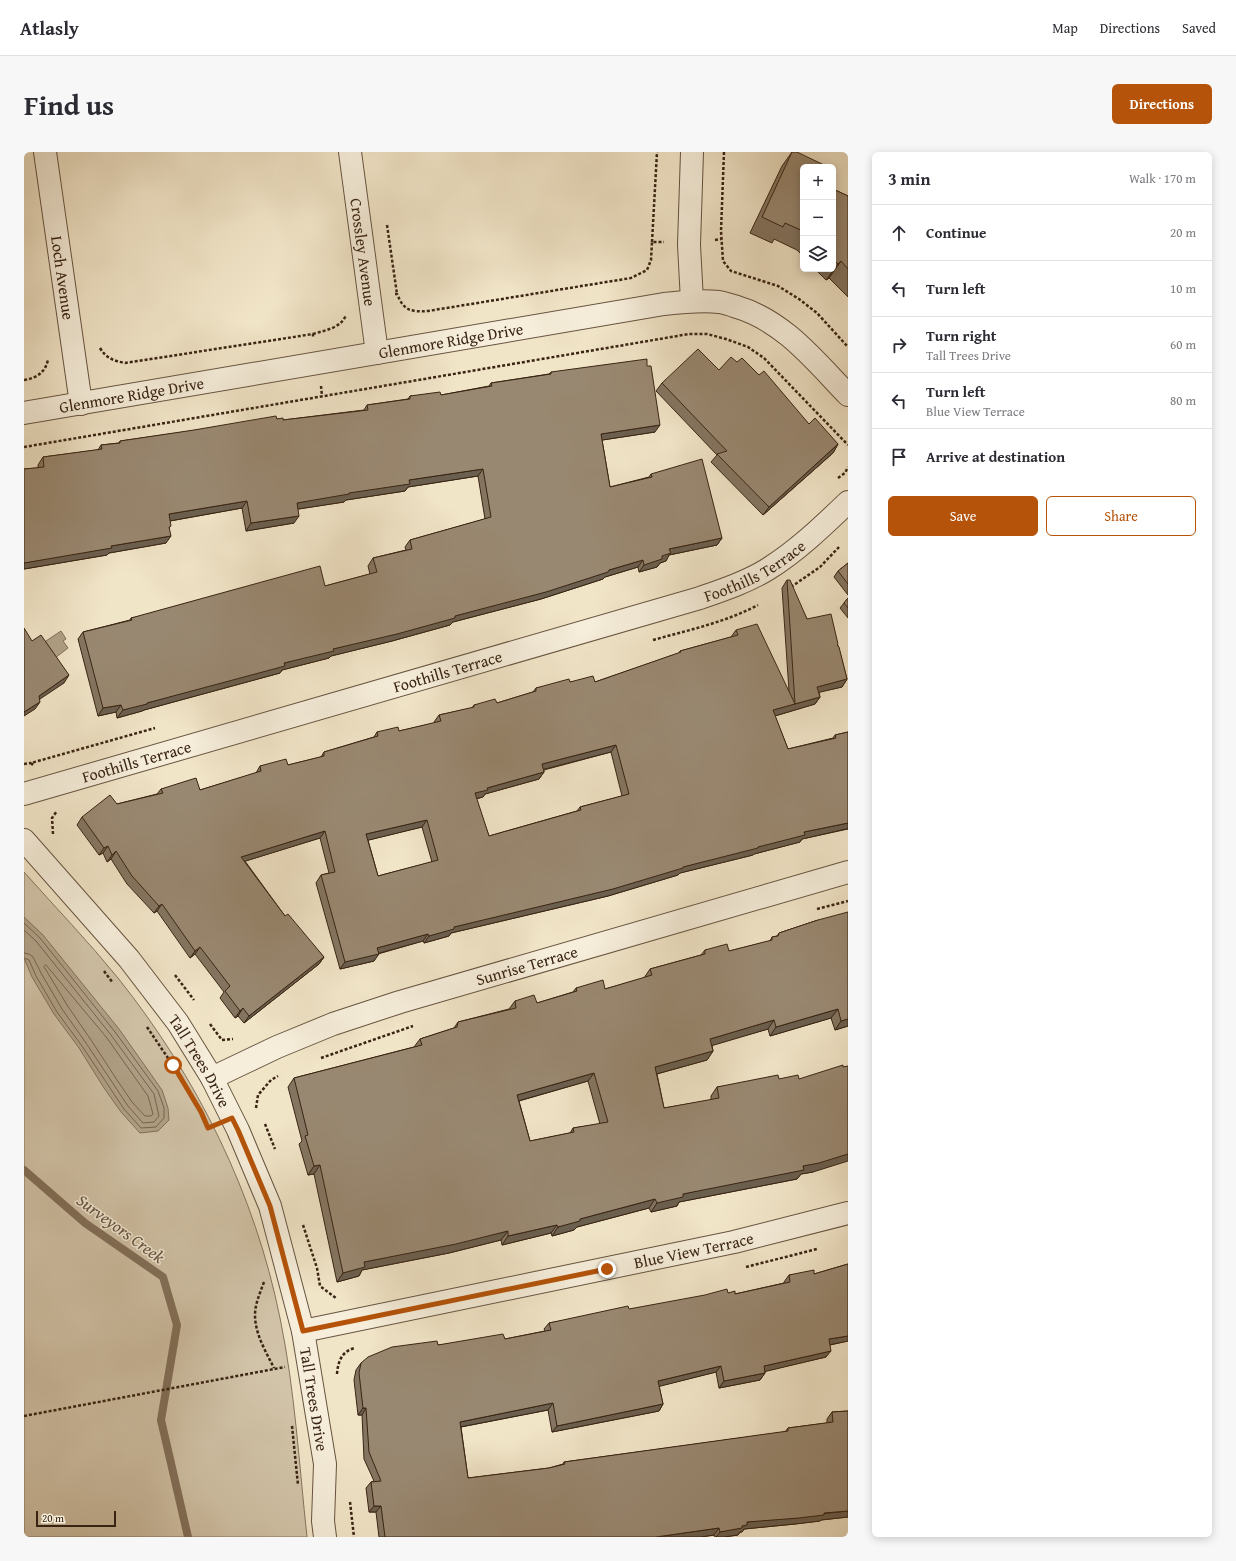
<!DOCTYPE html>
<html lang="en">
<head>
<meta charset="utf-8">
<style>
	body { margin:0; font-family:"Gentium Book Plus",serif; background:#f7f7f7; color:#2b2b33 }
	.controls { position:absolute; right:12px; top:12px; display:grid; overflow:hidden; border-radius:6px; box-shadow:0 2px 10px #0003 }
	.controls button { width:36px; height:36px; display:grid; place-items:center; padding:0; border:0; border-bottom:1px solid #e1e1e2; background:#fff; color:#2b2b33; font:20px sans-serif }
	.scale { position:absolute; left:12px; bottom:10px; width:80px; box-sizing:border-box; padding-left:4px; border:2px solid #392413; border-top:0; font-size:11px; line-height:14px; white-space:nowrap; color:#392413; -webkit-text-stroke:3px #f6eedb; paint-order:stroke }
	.stop { position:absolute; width:12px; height:12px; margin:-9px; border:3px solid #b45309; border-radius:50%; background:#fff }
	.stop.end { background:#b45309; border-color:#fff; box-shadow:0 1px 4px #0008 }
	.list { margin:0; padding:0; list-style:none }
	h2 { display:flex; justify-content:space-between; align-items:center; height:52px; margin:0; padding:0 16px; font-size:17px }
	h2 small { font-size:13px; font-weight:400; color:#7c7c81 }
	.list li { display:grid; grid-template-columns:26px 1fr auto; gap:12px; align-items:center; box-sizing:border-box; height:56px; padding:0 16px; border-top:1px solid #e1e1e2 }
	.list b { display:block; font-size:15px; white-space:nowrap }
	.list p { margin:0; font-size:13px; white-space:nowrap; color:#7c7c81 }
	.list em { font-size:13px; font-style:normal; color:#7c7c81 }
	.actions { display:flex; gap:8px; padding:12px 16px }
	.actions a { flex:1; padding:9px 0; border:1px solid #b45309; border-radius:6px; text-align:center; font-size:14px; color:#b45309 }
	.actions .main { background:#b45309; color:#fff }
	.icon { flex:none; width:22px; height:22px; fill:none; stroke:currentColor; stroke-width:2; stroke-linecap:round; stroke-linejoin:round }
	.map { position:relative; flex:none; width:824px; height:1385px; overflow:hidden; border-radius:6px }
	header { display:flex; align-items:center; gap:24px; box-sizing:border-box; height:56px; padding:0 20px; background:#fff; border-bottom:1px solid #e1e1e2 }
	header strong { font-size:19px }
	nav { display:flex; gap:22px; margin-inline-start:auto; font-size:14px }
	.intro { display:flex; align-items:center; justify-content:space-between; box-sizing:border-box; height:96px; padding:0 24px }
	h1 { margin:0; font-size:28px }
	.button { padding:10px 18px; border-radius:6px; background:#b45309; color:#fff; font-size:14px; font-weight:700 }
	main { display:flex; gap:24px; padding:0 24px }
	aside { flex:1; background:#fff; border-radius:6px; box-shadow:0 2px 10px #0003 }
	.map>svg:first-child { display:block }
</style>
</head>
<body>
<header>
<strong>Atlasly</strong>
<nav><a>Map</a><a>Directions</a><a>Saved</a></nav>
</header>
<div class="intro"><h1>Find us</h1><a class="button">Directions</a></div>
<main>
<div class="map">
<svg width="824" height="1385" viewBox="0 0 824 1385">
	<rect width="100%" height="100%" fill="#f1e5c8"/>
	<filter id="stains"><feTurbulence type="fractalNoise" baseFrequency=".005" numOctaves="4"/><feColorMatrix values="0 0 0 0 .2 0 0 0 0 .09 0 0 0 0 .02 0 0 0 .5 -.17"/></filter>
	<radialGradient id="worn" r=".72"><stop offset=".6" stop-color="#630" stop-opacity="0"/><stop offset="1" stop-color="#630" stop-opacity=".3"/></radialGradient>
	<!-- green -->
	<path fill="#d2c4a9" stroke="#86745e" d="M 0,720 C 31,755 64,789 94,826 C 173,925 231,1042 256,1166 C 271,1238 275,1312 283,1385 L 0,1385 Z"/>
	<!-- water -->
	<g fill="#b2a38a" stroke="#82705a">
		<polygon points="37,479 42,487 39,489 44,496 27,509 16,493"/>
		<polygon points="0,765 19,783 95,877 138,938 144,956 145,968 134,979 116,981 97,960 80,936 55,896 30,862 8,825 0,806"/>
	</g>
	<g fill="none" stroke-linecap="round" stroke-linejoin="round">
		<!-- shore -->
		<g stroke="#76644e" stroke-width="1">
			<polyline points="0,771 16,786 91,880 134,939 140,956 140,966 132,975 117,976 100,957 58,894 33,860 12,824 5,808 0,806"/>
			<polyline points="0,778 12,789 87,883 130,942 135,964 130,970 119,971 104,954 62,891 38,857 17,821 9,805 5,802 0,801"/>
			<polygon points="22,813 83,886 124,944 129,962 127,964 121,964 108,950 93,928 67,888 43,853 22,818 20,815"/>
		</g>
		<!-- stream -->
		<polyline stroke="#82705a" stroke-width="8" points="0,1018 61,1071 139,1125 153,1173 137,1268 164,1385"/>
		<!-- minor casing -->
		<g stroke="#675440" stroke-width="24">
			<g id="minor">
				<path id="s1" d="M 21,0 L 57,252"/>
				<path id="s2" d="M 326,0 L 353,201"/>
				<polyline points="668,0 665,93 668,149"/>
				<path id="s3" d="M 0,642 L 676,446 C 699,438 723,430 744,417 C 773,399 799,374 824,350"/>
				<path id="s4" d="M 0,688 L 105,807 L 154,871 L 188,926 L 214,978 L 246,1054 L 279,1179 L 301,1312 L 299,1369 L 301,1385"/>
				<path id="s5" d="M 188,926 L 253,895 L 309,872 L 376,850 L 824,720"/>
				<path id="s6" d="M 279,1179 L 710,1090 L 824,1061"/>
			</g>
		</g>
		<!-- tertiary casing -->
		<g stroke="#675440" stroke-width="24">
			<g id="tertiary">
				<path id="s7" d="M 0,261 L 640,152 C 658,150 676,148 695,150 C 701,151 707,153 713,155 C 760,169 791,209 824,243"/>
			</g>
		</g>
		<!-- path -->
		<g stroke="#392413" stroke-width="2.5" stroke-dasharray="3 2" stroke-linecap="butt">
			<polyline points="700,0 697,79 699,109 707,119 754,134 775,147 793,161 824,195"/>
			<polyline points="363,73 373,142"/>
			<polyline points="691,88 697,87"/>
			<polyline points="628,90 633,0"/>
			<path d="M 371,142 L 373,142 C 380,159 387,160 404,159 L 607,126 L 623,118 L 627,108 L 628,90 L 640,90"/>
			<path d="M 289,182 C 302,178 317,176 322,163"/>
			<path d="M 76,196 C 82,206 90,209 101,211 L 289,182 L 289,186"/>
			<path d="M 0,228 C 13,226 22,220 24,207"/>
			<polyline points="297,234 298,244"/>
			<polyline points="0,295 665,182 683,182 702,187 724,195 740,206 824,293"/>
			<polyline points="814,326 821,321 824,315"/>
			<polyline points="767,435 796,415 815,395"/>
			<path d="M 629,488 C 665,478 702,470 734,453"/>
			<polyline points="0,612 7,611"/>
			<polyline points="9,613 7,611 131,576"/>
			<polyline points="29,682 28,666 33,659"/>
			<polyline points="793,757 824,749"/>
			<polyline points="80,819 89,831"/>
			<polyline points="151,823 170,848"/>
			<polyline points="186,872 198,888 209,887"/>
			<polyline points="123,875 146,909"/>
			<polyline points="297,906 389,874"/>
			<polyline points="159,930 166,943"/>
			<polyline points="232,956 234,943 247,928 254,924"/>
			<polyline points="241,972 251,997"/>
			<polyline points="279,1073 293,1116 296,1134 312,1146"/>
			<polyline points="722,1115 793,1097"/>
			<path d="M 240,1130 C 236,1141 231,1152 231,1163 C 231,1182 242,1200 250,1216"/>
			<path d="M 313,1222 C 314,1209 318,1199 331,1196"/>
			<polyline points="0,1264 261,1215"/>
			<polyline points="268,1274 274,1333"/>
			<polyline points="326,1350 330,1385"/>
		</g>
		<!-- minor -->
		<use href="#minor" stroke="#f6eedb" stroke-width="22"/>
		<!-- tertiary -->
		<use href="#tertiary" stroke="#f6eedb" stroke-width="22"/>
	</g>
	<!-- wall -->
	<g fill="#847561" stroke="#392413" fill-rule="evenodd">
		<polygon points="768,0 773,0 779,15 779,104 773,98 750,87 748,91 726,81 758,14"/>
		<polygon points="809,37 824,44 824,145 805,126 802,128 791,117 809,117"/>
		<polygon points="695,218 735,223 785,272 814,292 809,301 739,363 687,310 693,303 632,239 638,231"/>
		<polygon points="527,220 631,280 578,288 586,335 625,325 627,322 698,386 693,393 645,403 642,409 636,411 633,415 615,420 614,415 581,425 579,427 517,447 429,470 426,473 368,489 307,504 305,506 258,518 256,521 120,558 118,559 93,566 92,560 74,564 54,487 59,480 106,468 107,466 301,434 346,422 344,414 349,406 382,398 381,395 386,388 461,367 454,324 384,335 381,339 322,348 320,350 274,357 270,371 222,379 218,356 146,369 145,377 142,391 85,401 83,403 0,417 0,317 14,316 14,313 19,305 74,298 77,293 95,291 96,289 253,267 259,268 340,258 343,253 384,247 386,244 417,243 465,234 467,231 525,222"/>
		<polygon points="824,411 824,443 810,425 814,419"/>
		<path d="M 763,428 L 783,467 L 814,493 L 823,527 L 818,535 L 795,540 L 796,545 L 791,552 L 751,564 L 764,597 L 809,586 L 811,583 L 824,580 L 824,677 L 778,687 L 776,690 L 730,702 L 729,703 L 656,721 L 654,723 L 584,744 L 427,781 L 425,784 L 400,791 L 399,789 L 354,802 L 350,809 L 316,817 L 292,731 L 297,723 L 305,721 L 296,686 L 221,709 L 261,764 L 300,805 L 295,812 L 220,871 L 214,864 L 211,866 L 196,846 L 200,840 L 171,802 L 166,806 L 133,759 L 130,761 L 103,732 L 87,707 L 83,710 L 79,701 L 75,703 L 53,673 L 58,665 L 93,652 L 133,642 L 137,637 L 176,638 L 232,621 L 236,614 L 264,613 L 297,605 L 300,600 L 350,585 L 353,580 L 375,579 L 411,571 L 410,570 L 415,563 L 448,556 L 450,553 L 473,551 L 509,540 L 512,536 L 546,530 L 571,530 L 655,501 L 656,499 L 707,485 L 712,478 L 765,539 L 758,436 ZM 587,600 L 598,644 L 556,655 L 553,659 L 465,684 L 452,647 L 459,645 L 461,642 L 515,627 L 520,620 L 520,618 ZM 398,675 L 408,710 L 354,724 L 344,688 Z"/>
		<polygon points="824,446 824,466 816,456"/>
		<path d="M 794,768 L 824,874 L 811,878 L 807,866 L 746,884 L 744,877 L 688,893 L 689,899 L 683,908 L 633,922 L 640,956 L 687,948 L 687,944 L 693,935 L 755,927 L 789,1020 L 777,1022 L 773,1027 L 655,1050 L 653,1054 L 627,1060 L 625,1056 L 553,1075 L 550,1078 L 528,1084 L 527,1081 L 478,1093 L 477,1088 L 425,1101 L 338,1118 L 335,1124 L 313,1130 L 290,1022 L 284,1023 L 275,992 L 278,989 L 264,935 L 270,926 L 390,895 L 396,887 L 430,876 L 434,870 L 485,857 L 491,849 L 513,851 L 549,840 L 552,836 L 581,837 L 620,826 L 626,817 L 677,803 L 681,798 L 705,799 L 746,789 L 748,785 L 753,784 L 755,781 ZM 564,929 L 576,972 L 549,976 L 546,981 L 506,989 L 495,949 Z"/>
		<polygon points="824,1112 824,1189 806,1193 802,1205 741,1219 741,1221 736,1228 695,1236 692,1220 635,1234 639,1252 635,1259 528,1280 524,1258 437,1275 444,1326 525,1316 539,1312 540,1310 761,1280 764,1276 803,1271 803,1267 808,1260 824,1259 824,1365 797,1368 796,1369 771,1372 720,1377 718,1380 716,1380 714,1383 700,1385 691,1385 690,1383 677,1385 355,1385 352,1360 345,1360 342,1336 347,1330 350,1329 340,1307 338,1263 334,1263 330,1228 332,1218 337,1211 414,1193 481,1187 521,1179 520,1177 525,1171 704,1141 711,1142 760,1131 760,1130 765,1123 790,1122"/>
	</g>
	<!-- shaded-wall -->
	<g fill="#6b5f4f" stroke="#392413">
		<polygon points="817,109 805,126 802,128 814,112"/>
		<polygon points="636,273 631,280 572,289 577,282"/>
		<polygon points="814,292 809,301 739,363 745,355"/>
		<polygon points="459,317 454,324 384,335 381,339 322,348 320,350 268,358 273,351 385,328"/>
		<polygon points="223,349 218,356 140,370 145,362"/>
		<polygon points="275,364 270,371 222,379 227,371"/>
		<polygon points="147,384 142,391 85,401 83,403 0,417 0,411 87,394"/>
		<polygon points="698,386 693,393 645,403 642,409 636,411 633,415 615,420 620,413 638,404 645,397"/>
		<polygon points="619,408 614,415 581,425 579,427 517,447 429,470 426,473 368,489 307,504 305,506 258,518 256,521 120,558 118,559 93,566 99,558 123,551 309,497 431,464"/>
		<polygon points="45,523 40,531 10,551 15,544"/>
		<polygon points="823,527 818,535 788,542 793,535"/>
		<polygon points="796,545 791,552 744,566 749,558"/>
		<polygon points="16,550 11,557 0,564 0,560"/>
		<polygon points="97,553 92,560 74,564 79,556"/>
		<polygon points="592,593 587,600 513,619 518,612"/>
		<polygon points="520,620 515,627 461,642 459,645 446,648 451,641 463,636"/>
		<polygon points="403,668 398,675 337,690 342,682"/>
		<polygon points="824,671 824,677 822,677 778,687 776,690 730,702 729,703 656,721 654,723 584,744 427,781 425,784 400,791 405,784 430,775 734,695 780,680"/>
		<polygon points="301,679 296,686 212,712 217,705"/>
		<polygon points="84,694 79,701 75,703 80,696"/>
		<polygon points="92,699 87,707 83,710 88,703"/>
		<polygon points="138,752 133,759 130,761 135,754"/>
		<polygon points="404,782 399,789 352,802 355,802 350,809 316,817 321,810 353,796"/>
		<polygon points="176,795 171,802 166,806 171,799"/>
		<polygon points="300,805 295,812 220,871 225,864"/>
		<polygon points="219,856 214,864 211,866 216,859"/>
		<polygon points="814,857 807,866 746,884 752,875"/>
		<polygon points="824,867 824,874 811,878 817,869"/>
		<polygon points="750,868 744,877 680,896 686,887"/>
		<polygon points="689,899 683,908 625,924 631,915"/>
		<polygon points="570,921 564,929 487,951 493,943"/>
		<polygon points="824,1002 824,1009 789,1020 777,1022 773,1027 655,1050 653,1054 627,1060 633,1051 659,1042 779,1014"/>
		<polygon points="296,1013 290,1022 284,1023 290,1014"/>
		<polygon points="631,1047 625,1056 553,1075 550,1078 528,1084 534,1075 556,1067"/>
		<polygon points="533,1073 527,1081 478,1093 484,1084"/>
		<polygon points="484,1079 477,1088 425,1101 338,1118 335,1124 313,1130 319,1121 340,1110"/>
		<polygon points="824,1184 824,1189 800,1194 805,1187"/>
		<polygon points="807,1199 802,1205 735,1221 740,1214"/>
		<polygon points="697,1214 692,1220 629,1236 634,1229"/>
		<polygon points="741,1221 736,1228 695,1236 700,1229"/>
		<polygon points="529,1251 524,1258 431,1276 436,1270"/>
		<polygon points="639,1252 635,1259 528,1280 533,1274"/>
		<polygon points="339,1256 342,1256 338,1263 334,1263"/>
		<polygon points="350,1354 357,1354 352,1360 345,1360"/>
		<polygon points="824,1359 824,1365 797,1368 796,1369 771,1372 720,1377 718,1380 716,1380 714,1383 700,1385 692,1385 696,1380 718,1374 723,1370"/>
		<polygon points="695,1376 690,1383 677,1385 632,1385"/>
	</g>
	<!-- building -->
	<g fill="#998871" stroke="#392413" fill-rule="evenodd">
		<polygon points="768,0 773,0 802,14 802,15 779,15 779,79 761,71 759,75 738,65"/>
		<polygon points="809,37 824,44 824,117 817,109 814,112 809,107"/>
		<polygon points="674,197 695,218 707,205 713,210 718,206 735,223 740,219 785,272 791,266 814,292 745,355 693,302 703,299 638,231"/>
		<polygon points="623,207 623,214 627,214 636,273 577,282 586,335 628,325 627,322 678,307 698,386 645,397 647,401 638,404 638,407 620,413 619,408 585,418 584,420 522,440 431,464 431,466 373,482 309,497 310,499 260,511 261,514 123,551 123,552 99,558 97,553 79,556 59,480 108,468 107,466 296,414 301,434 353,420 349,406 388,397 386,388 467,365 459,317 385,328 386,332 325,341 325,342 273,351 275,364 227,371 223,349 145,362 147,374 145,375 147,384 87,394 88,396 0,411 0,317 20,315 19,305 78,297 77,293 96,291 96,289 170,278 252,264 253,267 259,266 259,268 344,258 343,253 386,247 386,244 416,240 417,243 468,234 467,231 527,222 527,220"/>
		<polygon points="824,411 824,432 814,419"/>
		<path d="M 763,428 L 766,428 L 783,467 L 807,462 L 814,492 L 813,493 L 815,495 L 823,527 L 793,535 L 796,545 L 749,558 L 764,597 L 812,586 L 811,583 L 824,580 L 824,671 L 780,680 L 781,683 L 734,695 L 734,696 L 659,715 L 659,716 L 589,737 L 430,775 L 430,777 L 405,784 L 404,782 L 353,796 L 355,802 L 321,810 L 297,723 L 311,720 L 301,679 L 217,705 L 261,764 L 264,762 L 300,805 L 225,864 L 219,856 L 216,859 L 201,839 L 206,834 L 176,795 L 171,799 L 138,752 L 135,754 L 108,724 L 92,699 L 88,703 L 84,694 L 80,696 L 58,665 L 86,643 L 93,652 L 139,641 L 137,637 L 172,626 L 176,638 L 237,619 L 236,614 L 262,607 L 264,613 L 300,604 L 300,600 L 354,584 L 353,580 L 374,575 L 375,579 L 417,569 L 415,563 L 450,555 L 450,553 L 471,547 L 473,551 L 512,539 L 512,536 L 545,527 L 546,530 L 569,524 L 571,530 L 657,500 L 656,499 L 714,483 L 712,478 L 733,472 L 771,552 ZM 592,593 L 605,642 L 556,655 L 557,658 L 465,684 L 451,641 L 464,638 L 463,636 L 520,620 L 518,612 ZM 403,668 L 414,708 L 354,724 L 342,682 Z"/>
		<polygon points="824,446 824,456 820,451"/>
		<polygon points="0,476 8,489 17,483 45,523 15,544 16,550 0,560"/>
		<path d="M 824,760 L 824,867 L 817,869 L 814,857 L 752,875 L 750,868 L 686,887 L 689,899 L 631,915 L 640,956 L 695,946 L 693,935 L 754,923 L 755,927 L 774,923 L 775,927 L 819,913 L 819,915 L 824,914 L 824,1002 L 795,1011 L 779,1014 L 780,1018 L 659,1042 L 659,1045 L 633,1051 L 631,1047 L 556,1067 L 556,1069 L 534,1075 L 533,1073 L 484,1084 L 484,1079 L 432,1092 L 340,1110 L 341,1115 L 319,1121 L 296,1013 L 290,1014 L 281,984 L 284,983 L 270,926 L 398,893 L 396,887 L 433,875 L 434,870 L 492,856 L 491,849 L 510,843 L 513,851 L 553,839 L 552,836 L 579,828 L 581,837 L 628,823 L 626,817 L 681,802 L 681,798 L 703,792 L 705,799 L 748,788 L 748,785 L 754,784 L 755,781 L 794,768 ZM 570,921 L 584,970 L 549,976 L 550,980 L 506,989 L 493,943 Z"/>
		<polygon points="824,1112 824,1184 805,1187 807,1199 740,1214 741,1221 700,1229 697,1214 634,1229 639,1252 533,1274 529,1251 436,1270 444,1326 525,1316 541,1312 540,1310 764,1279 764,1276 809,1270 808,1260 824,1259 824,1359 800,1361 800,1363 775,1366 723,1370 723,1373 718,1374 718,1376 696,1380 695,1376 632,1385 361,1385 357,1354 350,1354 347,1330 357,1329 345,1300 342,1256 339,1256 335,1221 337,1211 344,1205 368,1195 413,1189 414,1193 479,1182 481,1187 527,1178 525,1171 604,1154 605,1157 681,1143 703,1137 704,1141 711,1139 711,1142 766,1130 765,1123 790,1118 790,1122"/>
	</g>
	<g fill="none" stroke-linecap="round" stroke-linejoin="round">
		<!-- route -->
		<polyline stroke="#b45309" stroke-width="5" points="149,913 177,960 184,976 208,966 214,978 246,1054 279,1179 583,1117"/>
	</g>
	<g text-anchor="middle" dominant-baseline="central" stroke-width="3" stroke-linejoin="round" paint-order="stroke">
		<!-- street labels -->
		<g font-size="16" fill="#392413" stroke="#f6eedb">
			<text stroke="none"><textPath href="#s2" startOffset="101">Crossley Avenue</textPath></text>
			<text stroke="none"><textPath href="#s1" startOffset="127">Loch Avenue</textPath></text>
			<text stroke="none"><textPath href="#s7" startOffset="433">Glenmore Ridge Drive</textPath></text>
			<text stroke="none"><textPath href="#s7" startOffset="109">Glenmore Ridge Drive</textPath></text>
			<text stroke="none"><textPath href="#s3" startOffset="765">Foothills Terrace</textPath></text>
			<text stroke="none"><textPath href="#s3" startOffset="441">Foothills Terrace</textPath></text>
			<text stroke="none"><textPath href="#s3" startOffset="117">Foothills Terrace</textPath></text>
			<text stroke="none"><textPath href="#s5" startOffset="335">Sunrise Terrace</textPath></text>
			<text stroke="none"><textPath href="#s4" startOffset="283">Tall Trees Drive</textPath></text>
			<text stroke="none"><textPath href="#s6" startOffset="399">Blue View Terrace</textPath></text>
			<text stroke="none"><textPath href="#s4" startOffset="643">Tall Trees Drive</textPath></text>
		</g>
		<!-- water labels -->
		<g font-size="17" font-style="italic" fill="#63503d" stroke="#f6eedb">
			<text transform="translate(97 1076) rotate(36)">Surveyors Creek</text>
		</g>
	</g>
	<rect width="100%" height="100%" filter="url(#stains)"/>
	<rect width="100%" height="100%" fill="url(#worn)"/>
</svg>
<div class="controls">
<button>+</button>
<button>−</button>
<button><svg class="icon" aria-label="layers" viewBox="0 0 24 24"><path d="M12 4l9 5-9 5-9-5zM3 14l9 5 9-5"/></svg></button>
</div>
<div class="scale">20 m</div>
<div class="stop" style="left:149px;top:913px"></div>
<div class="stop end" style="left:583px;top:1117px"></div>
</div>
<aside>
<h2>3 min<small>Walk · 170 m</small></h2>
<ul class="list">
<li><svg class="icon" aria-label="ahead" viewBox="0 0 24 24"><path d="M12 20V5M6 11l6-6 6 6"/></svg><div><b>Continue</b></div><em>20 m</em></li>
<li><svg class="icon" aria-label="left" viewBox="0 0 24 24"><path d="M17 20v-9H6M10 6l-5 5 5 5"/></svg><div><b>Turn left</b></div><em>10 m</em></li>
<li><svg class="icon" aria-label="right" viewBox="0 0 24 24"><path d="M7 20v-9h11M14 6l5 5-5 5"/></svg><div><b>Turn right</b><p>Tall Trees Drive</p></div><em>60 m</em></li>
<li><svg class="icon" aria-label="left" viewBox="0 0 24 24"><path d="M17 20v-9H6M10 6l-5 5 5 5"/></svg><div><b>Turn left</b><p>Blue View Terrace</p></div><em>80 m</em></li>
<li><svg class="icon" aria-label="arrive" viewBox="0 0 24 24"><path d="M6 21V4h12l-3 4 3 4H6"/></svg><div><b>Arrive at destination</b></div></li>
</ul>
<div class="actions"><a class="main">Save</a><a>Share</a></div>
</aside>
</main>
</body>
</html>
